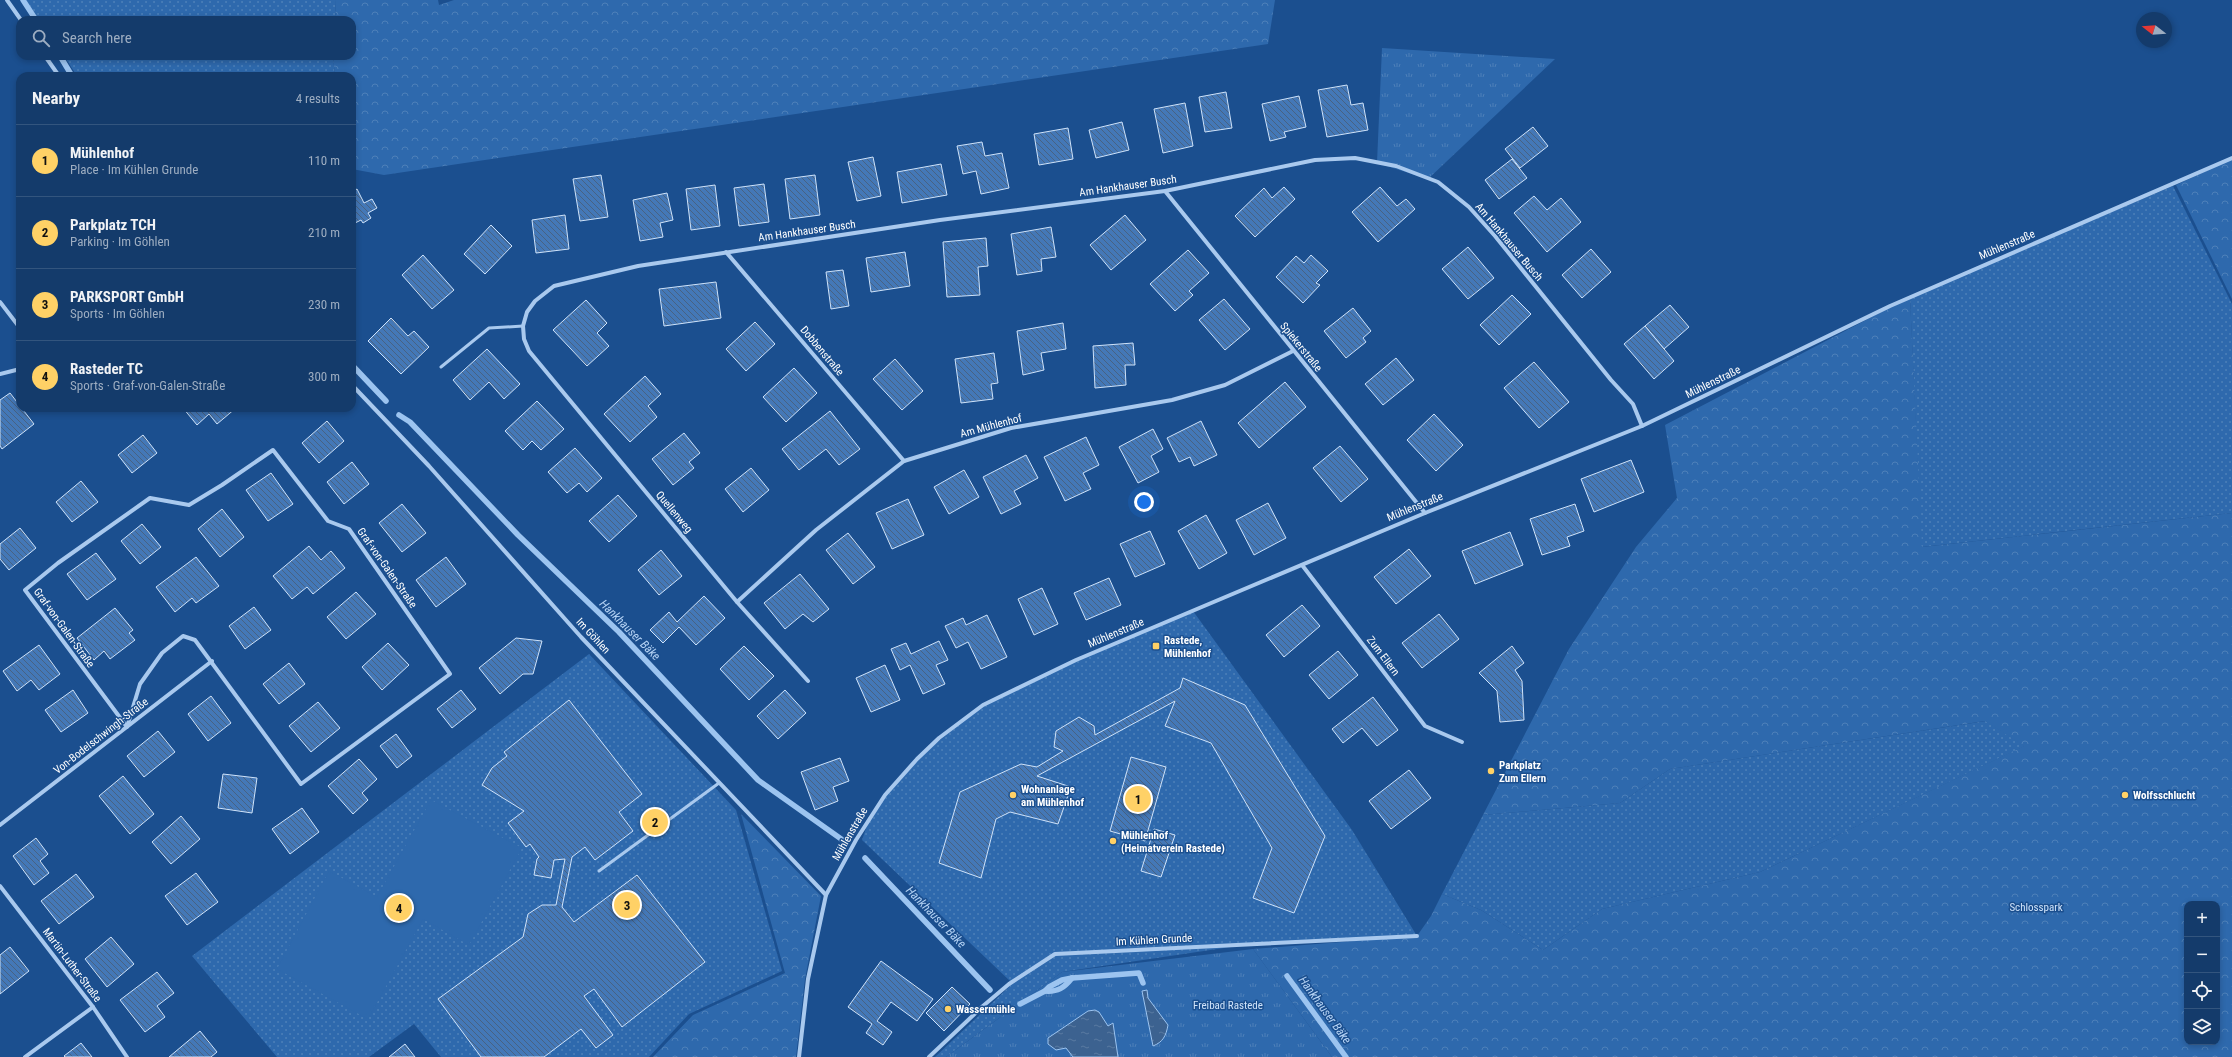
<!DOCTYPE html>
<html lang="en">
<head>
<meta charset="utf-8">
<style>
	body { margin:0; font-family:"Roboto Condensed",sans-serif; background:#214673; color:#f1f3f6 }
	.controls { position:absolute; right:12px; bottom:12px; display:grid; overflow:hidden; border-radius:8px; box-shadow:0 2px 6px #0003 }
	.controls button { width:36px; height:36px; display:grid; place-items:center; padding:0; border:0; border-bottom:1px solid #33557e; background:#143b6b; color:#f1f3f6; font:20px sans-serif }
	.compass { position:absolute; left:2136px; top:12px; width:36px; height:36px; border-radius:50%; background:#143b6b; box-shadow:0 2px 6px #0003; rotate:287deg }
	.you { position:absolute; left:1144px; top:502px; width:14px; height:14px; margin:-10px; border:3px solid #fff; border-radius:50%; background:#1a73e8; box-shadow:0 0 0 6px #1a73e833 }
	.badge { display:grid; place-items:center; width:26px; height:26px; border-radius:50%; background:#ffd166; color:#111; font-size:13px; font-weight:700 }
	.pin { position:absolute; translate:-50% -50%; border:2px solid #fff; box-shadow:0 1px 4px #0006 }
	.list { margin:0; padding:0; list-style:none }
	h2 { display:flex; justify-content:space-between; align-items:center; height:52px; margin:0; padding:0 16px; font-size:17px }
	h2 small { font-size:13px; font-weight:400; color:#9dadc1 }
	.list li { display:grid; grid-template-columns:26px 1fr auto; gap:12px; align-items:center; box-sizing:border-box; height:72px; padding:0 16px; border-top:1px solid #33557e }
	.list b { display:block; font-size:15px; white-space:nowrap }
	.list p { margin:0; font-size:13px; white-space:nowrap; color:#9dadc1 }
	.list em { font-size:13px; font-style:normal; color:#9dadc1 }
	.icon { flex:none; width:22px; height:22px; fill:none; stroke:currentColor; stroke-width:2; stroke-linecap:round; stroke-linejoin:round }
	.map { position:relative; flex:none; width:2232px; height:1057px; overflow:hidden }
	.search { position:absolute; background:#143b6b; box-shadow:0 2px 6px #0003; left:16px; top:16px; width:340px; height:44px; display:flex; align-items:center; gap:10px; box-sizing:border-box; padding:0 14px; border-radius:12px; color:#9dadc1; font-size:15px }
	.panel { position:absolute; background:#143b6b; box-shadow:0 2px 6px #0003; left:16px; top:72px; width:340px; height:340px; border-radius:12px }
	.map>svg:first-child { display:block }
</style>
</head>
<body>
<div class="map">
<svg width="2232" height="1057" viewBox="0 0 2232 1057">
	<defs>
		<pattern id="grass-dots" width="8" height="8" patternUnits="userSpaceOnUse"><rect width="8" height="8" fill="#2e69ad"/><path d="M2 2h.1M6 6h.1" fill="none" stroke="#4d80b9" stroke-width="1.8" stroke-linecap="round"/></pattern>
		<pattern id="forest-crowns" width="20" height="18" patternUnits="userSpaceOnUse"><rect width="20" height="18" fill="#2e69ad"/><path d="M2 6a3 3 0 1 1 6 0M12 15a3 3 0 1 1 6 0" fill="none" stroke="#4d80b9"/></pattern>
		<pattern id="park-tufts" width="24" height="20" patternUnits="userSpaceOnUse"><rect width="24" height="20" fill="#2e69ad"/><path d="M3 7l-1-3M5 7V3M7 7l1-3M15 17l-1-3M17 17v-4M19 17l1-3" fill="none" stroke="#4d80b9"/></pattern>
		<pattern id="water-ripples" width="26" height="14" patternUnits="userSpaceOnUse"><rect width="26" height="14" fill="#3c6290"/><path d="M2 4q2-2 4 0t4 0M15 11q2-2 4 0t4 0" fill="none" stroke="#597aa1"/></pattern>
		<pattern id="building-back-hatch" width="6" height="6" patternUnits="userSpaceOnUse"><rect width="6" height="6" fill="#4478b7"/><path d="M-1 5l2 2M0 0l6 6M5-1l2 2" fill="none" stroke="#486282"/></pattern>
	</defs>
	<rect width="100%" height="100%" fill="#1b4f8f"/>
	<!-- grass -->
	<g fill="url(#grass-dots)">
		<polygon points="26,0 336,0 335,20 39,20"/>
		<polygon points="64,56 333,56 335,76 77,76"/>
		<polygon points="2173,186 2232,304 2232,513 1921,547 1910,297"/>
		<polygon points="1193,611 1352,830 1417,936 1251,944 1062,972 946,1057 935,1057 1010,986 1010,981 862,840 871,814 917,759 983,705 1076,660"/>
		<polygon points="589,654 736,810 782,971 689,1014 649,1057 441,1057 414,1024 369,1057 277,1057 192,956"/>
		<polygon points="1986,721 2025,746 1760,872 1602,909 1543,950 1481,910 1442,894 1483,815 1620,803 1670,769"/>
	</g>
	<!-- forest -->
	<g fill="url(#forest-crowns)" fill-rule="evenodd">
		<polygon points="336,0 438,0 439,5 454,0 1275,0 1268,44 384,175 352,169 352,76 335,76 333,56 352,56 352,20 335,20"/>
		<polygon points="2232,159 2232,299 2176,185"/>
		<path d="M 1910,297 L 1922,547 L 2232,513 L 2232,1057 L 1332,1057 L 1253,949 L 1417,936 L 1431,916 L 1442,894 L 1481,910 L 1543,950 L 1602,909 L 1760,872 L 2024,746 L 1985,721 L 1670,769 L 1620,803 L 1483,815 L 1569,649 L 1636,547 L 1677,498 L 1665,425 ZM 2187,904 L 2217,904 L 2217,1042 L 2187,1042 Z"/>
		<polygon points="741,814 821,896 805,979 796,1057 653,1057 693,1015 785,973"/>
	</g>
	<!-- park -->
	<g fill="url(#park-tufts)">
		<polygon points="1382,48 1555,59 1428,179 1377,163"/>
		<polygon points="1253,949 1332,1057 946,1057 1062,972"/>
	</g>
	<!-- pitch -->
	<polygon fill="#2e69ad" points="431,800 522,848 469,945 423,919 368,1019 277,969 329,871 377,897"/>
	<!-- water -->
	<g fill="url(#water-ripples)" stroke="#9cc4f0">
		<path d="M 1147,990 L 1148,998 L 1168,1025 C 1166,1036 1163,1042 1153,1046 L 1142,991 Z"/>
		<polygon points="1095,1010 1099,1012 1108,1026 1113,1023 1118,1057 1073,1057 1066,1048 1056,1050 1048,1044 1048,1038 1088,1011"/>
	</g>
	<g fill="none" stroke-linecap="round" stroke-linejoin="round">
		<!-- stream -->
		<g stroke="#9cc4f0" stroke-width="5.5">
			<polyline points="23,0 36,20"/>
			<polyline points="60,56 72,76"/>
			<polyline points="352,365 386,401"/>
			<polyline points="399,415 410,422 518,535 619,632 758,780 844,841"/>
			<polyline points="865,858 990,990"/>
			<polyline points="1287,976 1346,1057"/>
			<path d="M 1045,991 C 1058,992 1064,988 1072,978"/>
			<polyline points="1020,1004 1045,991 1049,987 1062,980 1072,978 1139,973 1143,983"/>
		</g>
	</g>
	<!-- building -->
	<g fill="url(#building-back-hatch)" stroke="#cfe3fa">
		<polygon points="1347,85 1351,105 1363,103 1368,130 1327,137 1318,90"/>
		<polygon points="1226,92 1232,128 1205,132 1199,97"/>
		<polygon points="1299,96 1306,127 1284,132 1286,137 1270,141 1262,104"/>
		<polygon points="1185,103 1193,146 1163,153 1154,109"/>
		<polygon points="1122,122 1129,150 1096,158 1089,130"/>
		<polygon points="1533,127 1548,146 1520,168 1505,149"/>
		<polygon points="1068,128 1073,159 1039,165 1034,134"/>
		<polygon points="982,142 985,156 1002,153 1009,188 981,194 976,171 963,174 957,146"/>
		<polygon points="873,157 881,196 857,201 848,162"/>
		<polygon points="1512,159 1527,178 1499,199 1485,180"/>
		<polygon points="941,164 947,195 902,203 897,172"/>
		<polygon points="601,175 608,217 580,221 573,179"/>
		<polygon points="815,175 820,215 790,219 785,179"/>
		<polygon points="764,184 769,222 739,226 734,188"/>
		<polygon points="715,185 720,226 691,230 686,189"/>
		<polygon points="1284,187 1295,199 1255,237 1235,216 1264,188 1272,198"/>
		<polygon points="1380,187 1397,206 1406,199 1415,209 1378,242 1352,212"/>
		<polygon points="357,189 364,203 372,199 377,208 368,213 371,218 363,223 361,220 355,223 352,219 352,192"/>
		<polygon points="667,193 673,220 660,223 663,237 640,241 633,200"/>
		<polygon points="1534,196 1547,210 1561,198 1581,222 1547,252 1514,213"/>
		<polygon points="565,215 569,249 536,253 532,220"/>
		<polygon points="1125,215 1146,240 1111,270 1090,245"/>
		<polygon points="491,225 512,246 485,274 464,254"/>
		<polygon points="1051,227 1056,257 1041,259 1042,271 1017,275 1011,234"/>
		<polygon points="986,238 988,266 978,267 980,295 947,297 943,242"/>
		<polygon points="1468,247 1494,278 1468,299 1442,269"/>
		<polygon points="1591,249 1611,272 1582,298 1562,275"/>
		<polygon points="1188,250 1209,273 1189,291 1193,295 1175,311 1150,284"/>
		<polygon points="905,252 910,286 871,292 866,258"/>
		<polygon points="423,255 454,290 432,309 402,275"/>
		<polygon points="1311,255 1328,271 1316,283 1320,285 1303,303 1276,277 1296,256 1304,263"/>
		<polygon points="843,270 849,306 831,309 826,272"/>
		<polygon points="716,282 721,318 664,326 659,289"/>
		<polygon points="1512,295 1531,314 1499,345 1480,325"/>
		<polygon points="1224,299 1250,329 1225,350 1199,320"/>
		<polygon points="586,300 607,323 597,333 609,346 587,366 553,330"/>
		<polygon points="1670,305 1689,327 1664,349 1645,326"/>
		<polygon points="1353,308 1371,331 1363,338 1366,342 1346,358 1324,331"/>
		<polygon points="391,318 408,336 414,331 429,347 401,374 368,341"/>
		<polygon points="755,322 775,344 746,371 726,349"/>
		<polygon points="1063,323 1066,349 1041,353 1044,370 1023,375 1017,331"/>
		<polygon points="1645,326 1674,361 1654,379 1624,344"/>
		<polygon points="1133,343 1135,365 1125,365 1126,385 1095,388 1093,346"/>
		<polygon points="487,349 520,384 504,399 489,382 470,400 453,380"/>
		<polygon points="994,353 998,383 991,384 993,399 961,403 955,359"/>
		<polygon points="1396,358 1414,380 1383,405 1365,384"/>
		<polygon points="895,359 923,391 902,410 873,379"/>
		<polygon points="1534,362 1569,402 1539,428 1504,388"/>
		<polygon points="794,368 817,393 786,422 763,397"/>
		<polygon points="645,376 661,394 648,406 657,417 630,442 604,414"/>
		<polygon points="1285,382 1306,407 1259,448 1238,423"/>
		<polygon points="10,393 34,424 2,449 0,446 0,400"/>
		<polygon points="537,401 564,429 541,450 532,441 523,450 505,431"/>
		<polygon points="183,408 236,408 217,424 209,414 197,425"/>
		<polygon points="830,411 860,449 839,465 826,449 799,470 782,449"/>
		<polygon points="1434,414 1463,445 1436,471 1407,440"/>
		<polygon points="327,421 344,441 319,463 302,443"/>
		<polygon points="1201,421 1217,455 1194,466 1190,457 1179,462 1167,438"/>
		<polygon points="1153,429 1163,449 1151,456 1159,472 1138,483 1119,447"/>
		<polygon points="684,433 700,453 689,462 694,468 673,485 652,459"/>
		<polygon points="143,435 157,453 132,473 118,455"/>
		<polygon points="1086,437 1099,465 1083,473 1091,489 1065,501 1044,457"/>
		<polygon points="1340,446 1368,479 1341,502 1313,468"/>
		<polygon points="575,448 602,478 587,492 579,483 567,493 548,472"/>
		<polygon points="1026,455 1038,478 1014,491 1021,504 1001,514 983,477"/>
		<polygon points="1631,460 1644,492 1594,512 1581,479"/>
		<polygon points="352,462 369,484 344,504 327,482"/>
		<polygon points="751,468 769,490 743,512 725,489"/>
		<polygon points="964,470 979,497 949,514 934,487"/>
		<polygon points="271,473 293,504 268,521 246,490"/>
		<polygon points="81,481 98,502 72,522 56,502"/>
		<polygon points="618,495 637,516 609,542 589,521"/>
		<polygon points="908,499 924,535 892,549 876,513"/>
		<polygon points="1268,503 1286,538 1254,555 1236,520"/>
		<polygon points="402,504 426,533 402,552 379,523"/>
		<polygon points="1575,504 1584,531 1567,537 1570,546 1542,555 1530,519"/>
		<polygon points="222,509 244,537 220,557 198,529"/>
		<polygon points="1206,515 1227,553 1199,569 1178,531"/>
		<polygon points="142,524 161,547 140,564 121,541"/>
		<polygon points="20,528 36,548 9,570 0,559 0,544"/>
		<polygon points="1150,531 1165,564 1135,577 1120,544"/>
		<polygon points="1510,532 1523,565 1475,584 1462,551"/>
		<polygon points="848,533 875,567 853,584 826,550"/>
		<polygon points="309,546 321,560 331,551 345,568 313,594 307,587 292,599 273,576"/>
		<polygon points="1409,549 1431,576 1396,604 1374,577"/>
		<polygon points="661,550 682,576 659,595 638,570"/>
		<polygon points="96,553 116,579 87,600 67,574"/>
		<polygon points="196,557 219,586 196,603 192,598 175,612 156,587"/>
		<polygon points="446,557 466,584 436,607 416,580"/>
		<polygon points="800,574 829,609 813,622 803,614 785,629 764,603"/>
		<polygon points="1109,578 1121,605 1086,620 1074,593"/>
		<polygon points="1042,588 1058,624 1034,635 1018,599"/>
		<polygon points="356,592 376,614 346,639 327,617"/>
		<polygon points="704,596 725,618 696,645 679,627 663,643 650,630 669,612 677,622"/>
		<polygon points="1302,605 1320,626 1284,657 1266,635"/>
		<polygon points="254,607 271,630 245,649 229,626"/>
		<polygon points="115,608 133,630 129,633 135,640 110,659 104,651 94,660 77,638"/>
		<polygon points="1439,614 1459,639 1422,668 1402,643"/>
		<polygon points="987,615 1007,657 981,669 968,642 956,648 945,626 963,618 966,625"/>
		<polygon points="516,638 542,641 533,674 523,674 500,694 479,668"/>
		<polygon points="939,641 948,660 936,665 945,684 923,694 910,665 900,670 891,649 906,643 911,654"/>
		<polygon points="388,643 409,665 382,690 362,667"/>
		<polygon points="39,645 60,674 39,690 31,680 17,691 3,671"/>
		<polygon points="744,646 774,676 749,700 720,669"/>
		<polygon points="1512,646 1524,663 1515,670 1522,681 1524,720 1500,722 1497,691 1479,673"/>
		<polygon points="1338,651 1358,675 1329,699 1309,675"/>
		<polygon points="289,663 305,684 279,704 263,684"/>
		<polygon points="885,665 900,700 871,712 856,678"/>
		<polygon points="1183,678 1245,705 1325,836 1294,913 1253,898 1272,848 1211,743 1165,726 1175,701 1037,776 1071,787 1058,824 1010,812 996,819 981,878 939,863 960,792 1021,764 1037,767 1063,751 1054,747 1056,731 1079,717 1094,726 1095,735 1180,688"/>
		<polygon points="73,690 88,713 61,732 45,710"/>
		<polygon points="461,690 476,709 452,728 437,709"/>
		<polygon points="785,690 806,713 778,739 757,716"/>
		<polygon points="211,696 231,723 208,741 188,714"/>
		<polygon points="1373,697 1398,730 1377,746 1362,728 1343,743 1332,729"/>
		<polygon points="569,700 642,794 619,812 633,831 595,860 585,847 572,857 562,907 574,922 637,875 705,962 622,1027 594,989 584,996 613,1035 596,1048 581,1029 544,1057 481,1057 438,999 523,937 528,914 542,905 556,905 565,859 554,860 551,878 534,875 537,859 539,857 530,844 526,847 508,823 524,811 482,785 492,768 507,756 504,752"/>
		<polygon points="318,702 340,728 311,752 289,726"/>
		<polygon points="158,731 175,752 144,777 127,756"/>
		<polygon points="396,734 412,756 397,768 380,746"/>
		<polygon points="1131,757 1166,767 1145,841 1110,831"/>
		<polygon points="840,758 849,781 833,787 838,801 815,810 801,772"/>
		<polygon points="359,759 377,779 362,793 368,800 353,814 328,786"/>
		<polygon points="1409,770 1431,798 1391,829 1369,801"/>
		<polygon points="223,774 257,778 252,813 218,808"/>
		<polygon points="123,776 154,814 130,834 99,796"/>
		<polygon points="302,808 319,832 290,854 272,829"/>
		<polygon points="181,816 200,839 171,864 152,842"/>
		<polygon points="1154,829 1175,835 1161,877 1141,871"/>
		<polygon points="36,838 48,854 40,861 49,873 34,885 13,856"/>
		<polygon points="196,873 218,902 187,925 165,896"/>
		<polygon points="76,874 94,897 59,924 41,901"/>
		<polygon points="111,937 134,964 107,987 85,959"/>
		<polygon points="10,947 29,971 0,994 0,955"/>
		<polygon points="881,961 933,999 917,1021 891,1002 877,1021 892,1032 883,1045 866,1033 872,1024 848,1007"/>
		<polygon points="157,972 174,993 157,1006 165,1017 145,1032 120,1000"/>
		<polygon points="952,987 970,1004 944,1031 926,1013"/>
		<polygon points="200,1031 217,1052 211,1057 169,1057"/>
		<polygon points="81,1043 92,1057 65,1057 64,1056"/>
		<polygon points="405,1044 415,1057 389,1057"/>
	</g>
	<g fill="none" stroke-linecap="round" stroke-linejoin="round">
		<!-- lane -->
		<g stroke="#a9c9ee" stroke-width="3">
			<polyline points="441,367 489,328 523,326"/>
			<polyline points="599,871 719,783"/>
		</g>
		<!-- street -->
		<g stroke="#a9c9ee" stroke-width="4">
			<polyline points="7,0 21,20"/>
			<polyline points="45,56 59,76"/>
			<polyline points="1165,191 1425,513"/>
			<polyline points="726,252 904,461"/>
			<polyline points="0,302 20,328"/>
			<polyline points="0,374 20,369"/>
			<polyline points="352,385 429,466 581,637 826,895"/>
			<polygon points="273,450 328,521 349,529 450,674 301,784 195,640 183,636 162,653 140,684 127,727 25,590 58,563 150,498 189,505 222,485"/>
			<polyline points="1302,565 1425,726 1462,742"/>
			<polyline points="737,602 816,530 904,461 1011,428 1172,400 1225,385 1293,351"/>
			<polyline points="808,681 737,602 529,351 524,339 523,326 527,312 535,301 554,286 638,266 940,220 1165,191 1315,160 1355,158 1396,166 1438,182 1469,207 1495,236 1611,380 1633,404 1642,426"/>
			<polyline points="0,825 212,661"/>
			<polyline points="0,886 93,1007 127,1057"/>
			<polyline points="25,1057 93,1007"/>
			<polyline points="799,1057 808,979 826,895 856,840 885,795 917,759 939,738 983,705 1076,660 1425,513 1642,426 1890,306 2232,158"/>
			<polyline points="929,1057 983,1006 1009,984 1055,954 1417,936"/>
		</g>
	</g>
	<!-- markers -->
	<g fill="#ffd166" stroke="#1b4f8f" stroke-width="1.5">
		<rect x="1152" y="642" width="8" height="8" rx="2"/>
		<circle cx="1491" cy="771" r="4"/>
		<circle cx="1013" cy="795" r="4"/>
		<circle cx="2125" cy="795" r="4"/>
		<circle cx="1113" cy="841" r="4"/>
		<circle cx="948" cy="1009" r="4"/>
	</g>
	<g text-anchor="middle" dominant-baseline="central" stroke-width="3" stroke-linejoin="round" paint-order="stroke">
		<!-- street labels -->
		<g font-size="11" fill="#fff" stroke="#1b4f8f">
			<text transform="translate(1128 186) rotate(-8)">Am Hankhauser Busch</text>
			<text transform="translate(807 231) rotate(-8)">Am Hankhauser Busch</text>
			<text transform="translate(1509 242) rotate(50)">Am Hankhauser Busch</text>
			<text transform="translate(2007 245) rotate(-23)">Mühlenstraße</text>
			<text transform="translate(1301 347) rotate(51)">Spiekerstraße</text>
			<text transform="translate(822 351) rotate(50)">Dobbenstraße</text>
			<text transform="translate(1713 382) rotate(-26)">Mühlenstraße</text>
			<text transform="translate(991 426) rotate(-15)">Am Mühlenhof</text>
			<text transform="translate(1415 507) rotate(-22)">Mühlenstraße</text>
			<text transform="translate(674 512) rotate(50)">Quellenweg</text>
			<text transform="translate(387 568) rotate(55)">Graf-von-Galen-Straße</text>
			<text transform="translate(64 628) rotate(54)">Graf-von-Galen-Straße</text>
			<text transform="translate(1116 633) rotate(-23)">Mühlenstraße</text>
			<text transform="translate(593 636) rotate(47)">Im Göhlen</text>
			<text transform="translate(1383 656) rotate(53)">Zum Ellern</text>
			<text transform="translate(101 736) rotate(-38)">Von-Bodelschwingh-Straße</text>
			<text transform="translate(850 834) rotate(-60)">Mühlenstraße</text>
			<text transform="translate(1154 940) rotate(-3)">Im Kühlen Grunde</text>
			<text transform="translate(72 965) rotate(53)">Martin-Luther-Straße</text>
		</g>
		<!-- poi labels -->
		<g font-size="11" font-weight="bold" fill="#fff" stroke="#1b4f8f" text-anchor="start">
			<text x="1164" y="640">Rastede,<tspan x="1164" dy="13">Mühlenhof</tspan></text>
			<text x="1499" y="765">Parkplatz<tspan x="1499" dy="13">Zum Ellern</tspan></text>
			<text x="1021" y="789">Wohnanlage<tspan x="1021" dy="13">am Mühlenhof</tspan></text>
			<text x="2133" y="795">Wolfsschlucht</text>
			<text x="1121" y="835">Mühlenhof<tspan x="1121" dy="13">(Heimatverein Rastede)</tspan></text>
			<text x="956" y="1009">Wassermühle</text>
		</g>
		<!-- park labels -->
		<g font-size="11" fill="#cfe3fa" stroke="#1b4f8f">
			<text x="2036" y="907">Schlosspark</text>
			<text x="1228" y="1005">Freibad Rastede</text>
		</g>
		<!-- water labels -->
		<g font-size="12" font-style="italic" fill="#b5d3f5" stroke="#1b4f8f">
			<text transform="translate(630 630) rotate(45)">Hankhauser Bäke</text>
			<text transform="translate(936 917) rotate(46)">Hankhauser Bäke</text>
			<text transform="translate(1325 1010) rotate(54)">Hankhauser Bäke</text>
		</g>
	</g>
</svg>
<div class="controls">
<button>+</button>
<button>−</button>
<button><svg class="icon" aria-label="locate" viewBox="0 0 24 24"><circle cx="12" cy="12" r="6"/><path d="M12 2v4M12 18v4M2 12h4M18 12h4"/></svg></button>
<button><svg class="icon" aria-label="layers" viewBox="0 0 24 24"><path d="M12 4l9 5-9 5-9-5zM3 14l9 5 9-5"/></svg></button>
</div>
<svg class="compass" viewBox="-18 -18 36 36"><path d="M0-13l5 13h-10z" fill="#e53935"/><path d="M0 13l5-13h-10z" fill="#9dadc1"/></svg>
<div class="you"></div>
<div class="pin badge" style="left:1138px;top:799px">1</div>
<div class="pin badge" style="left:655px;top:822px">2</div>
<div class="pin badge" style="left:627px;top:905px">3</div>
<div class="pin badge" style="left:399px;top:908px">4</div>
<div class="search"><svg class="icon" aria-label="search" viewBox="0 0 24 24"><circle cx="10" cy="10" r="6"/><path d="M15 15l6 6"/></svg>Search here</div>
<section class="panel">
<h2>Nearby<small>4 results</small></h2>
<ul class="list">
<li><span class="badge">1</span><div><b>Mühlenhof</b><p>Place · Im Kühlen Grunde</p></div><em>110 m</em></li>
<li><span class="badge">2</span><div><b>Parkplatz TCH</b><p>Parking · Im Göhlen</p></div><em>210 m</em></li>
<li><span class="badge">3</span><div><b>PARKSPORT GmbH</b><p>Sports · Im Göhlen</p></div><em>230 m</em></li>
<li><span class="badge">4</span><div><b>Rasteder TC</b><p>Sports · Graf-von-Galen-Straße</p></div><em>300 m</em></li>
</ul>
</section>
</div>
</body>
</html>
